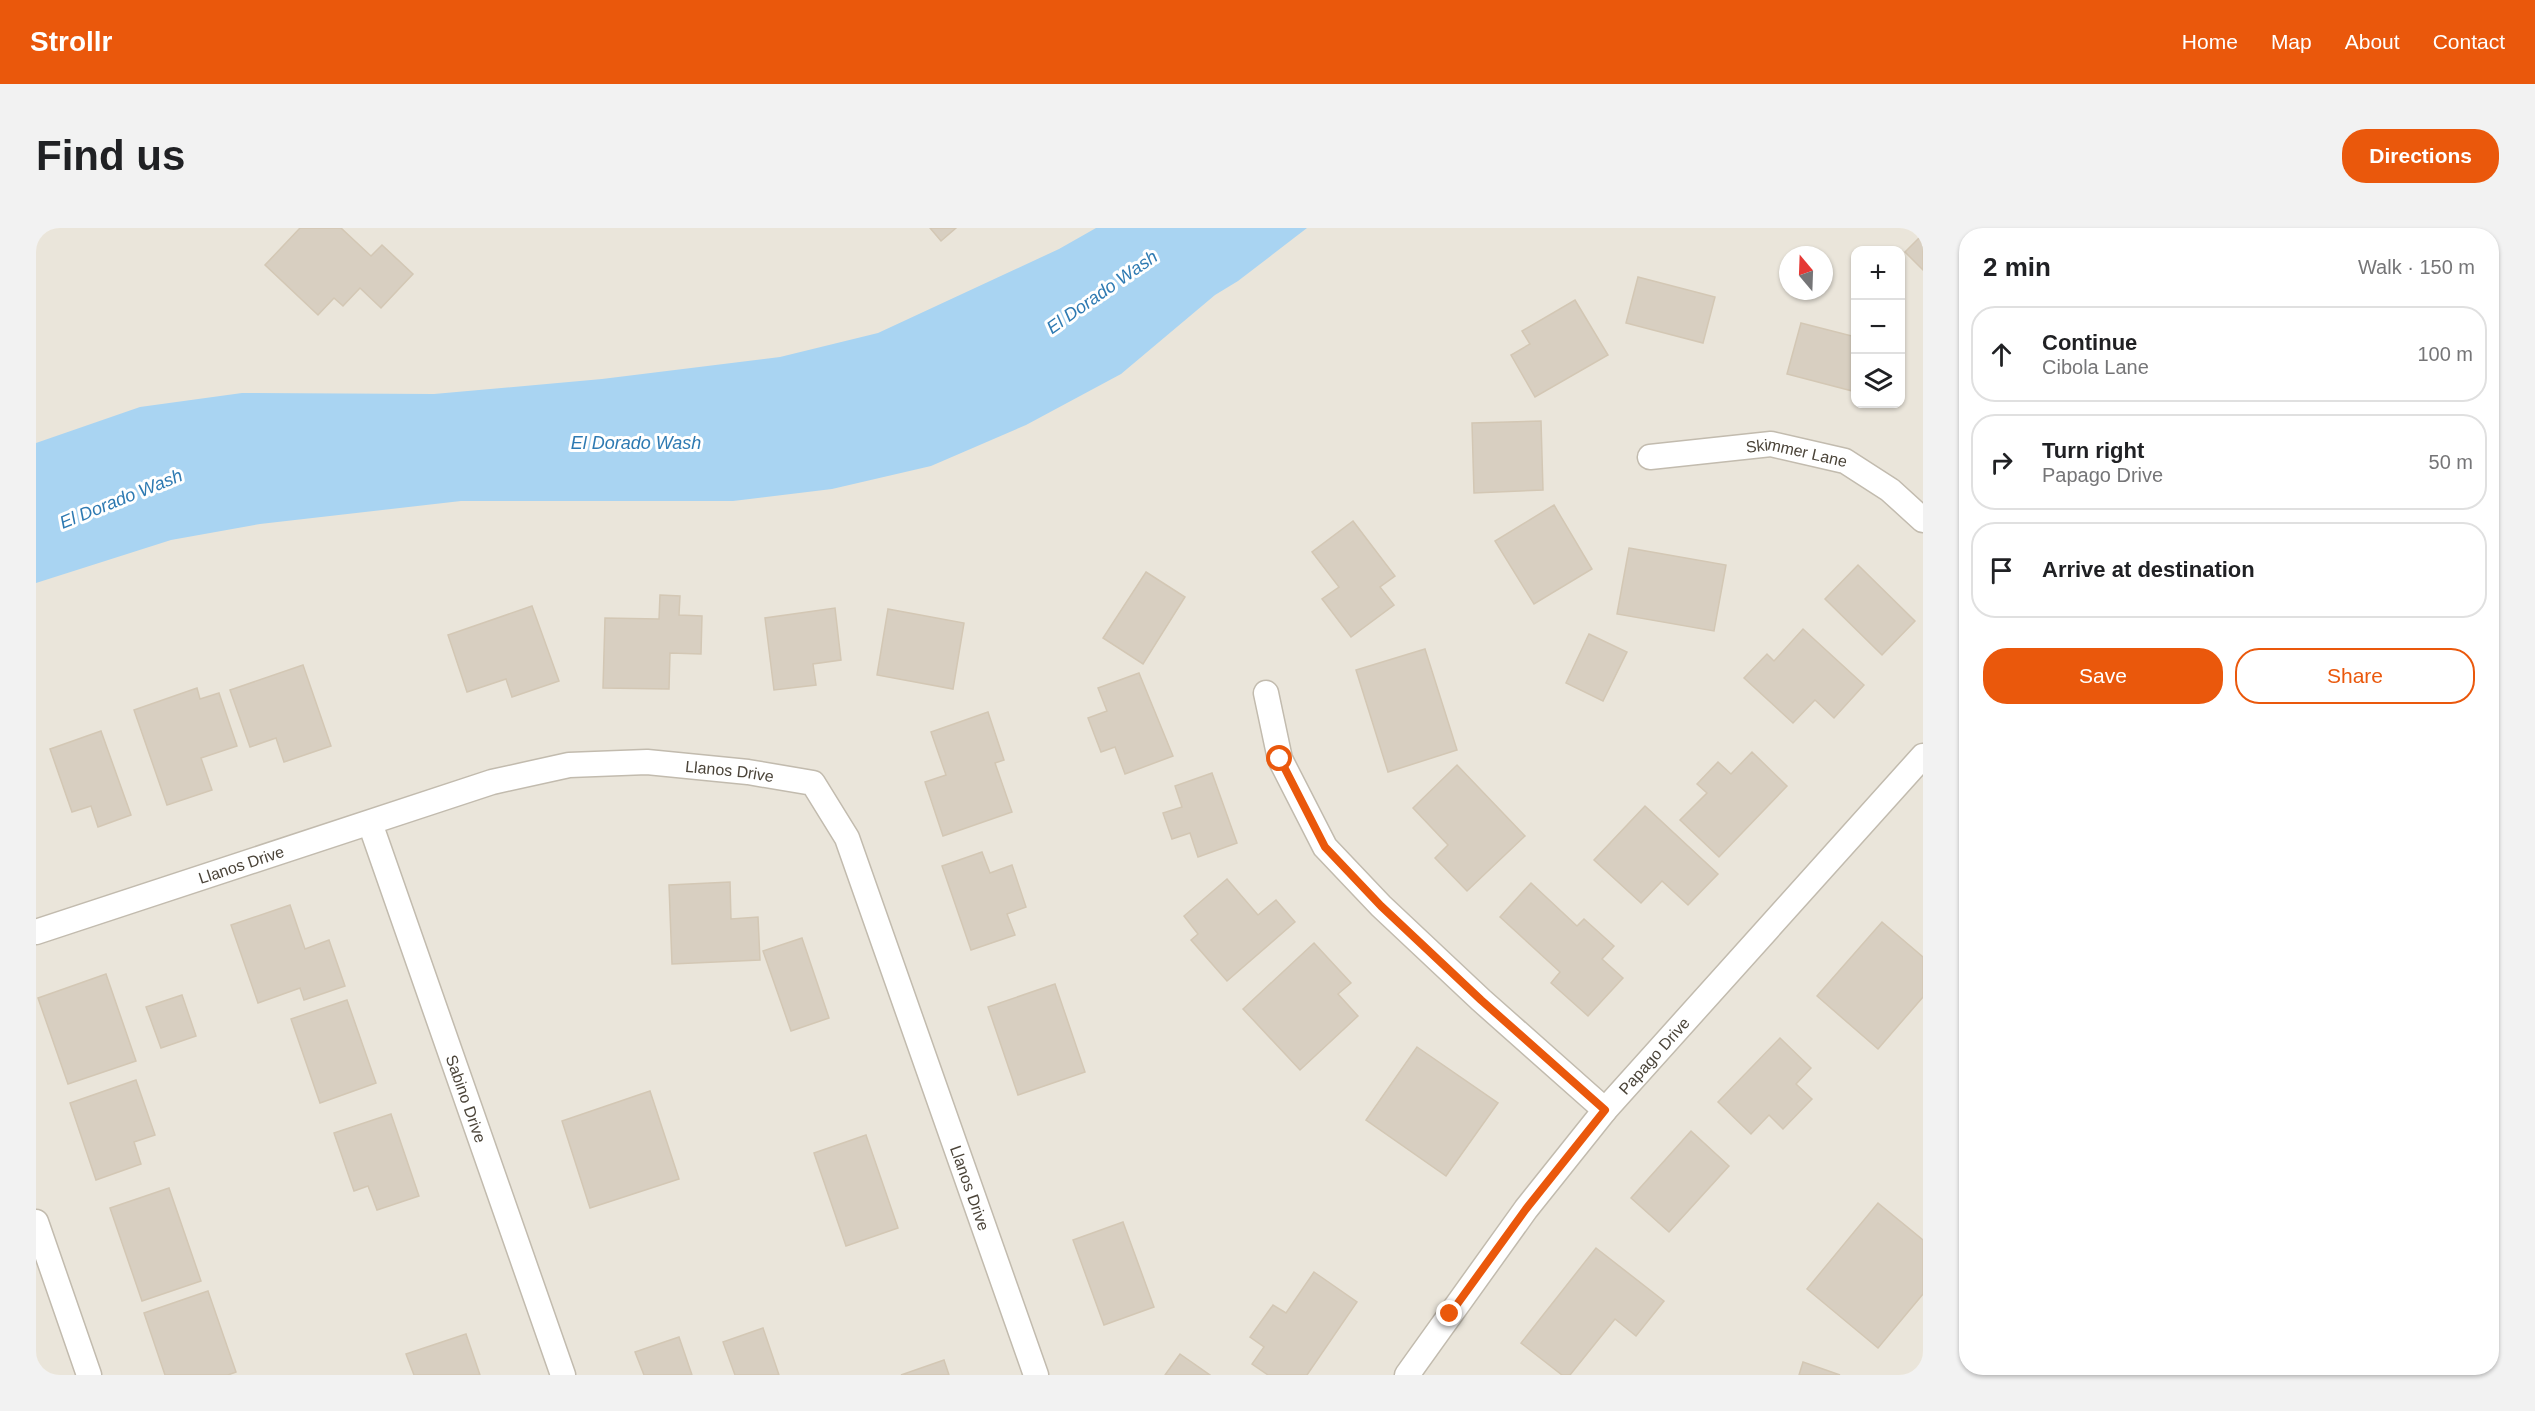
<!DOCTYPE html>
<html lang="en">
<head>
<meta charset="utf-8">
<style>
	body { margin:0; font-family:Arial,sans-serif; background:#f2f2f2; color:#202124 }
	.controls { position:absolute; right:18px; top:18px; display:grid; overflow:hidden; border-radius:12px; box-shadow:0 2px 4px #0004 }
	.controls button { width:54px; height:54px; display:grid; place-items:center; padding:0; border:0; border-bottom:2px solid #e0e0e0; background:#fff; color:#202124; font:30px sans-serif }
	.compass { position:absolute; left:1743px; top:18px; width:54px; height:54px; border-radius:50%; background:#fff; box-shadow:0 2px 4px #0004; rotate:341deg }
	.stop { position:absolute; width:18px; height:18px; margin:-14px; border:4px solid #ea580c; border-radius:50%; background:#fff }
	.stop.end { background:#ea580c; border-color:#fff; box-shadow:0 2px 6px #0008 }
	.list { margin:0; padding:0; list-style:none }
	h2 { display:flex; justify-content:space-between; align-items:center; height:78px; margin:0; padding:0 24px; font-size:26px }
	h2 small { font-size:20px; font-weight:400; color:#757577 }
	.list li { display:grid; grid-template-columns:39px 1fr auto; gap:18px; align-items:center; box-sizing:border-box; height:96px; margin:0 12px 12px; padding:0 12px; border:2px solid #e0e0e0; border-radius:24px }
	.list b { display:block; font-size:22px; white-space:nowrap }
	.list p { margin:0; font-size:20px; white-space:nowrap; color:#757577 }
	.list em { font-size:20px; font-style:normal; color:#757577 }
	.actions { display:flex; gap:12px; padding:18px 24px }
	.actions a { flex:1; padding:14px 0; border:2px solid #ea580c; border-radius:24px; text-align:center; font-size:21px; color:#ea580c }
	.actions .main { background:#ea580c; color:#fff }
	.icon { flex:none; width:33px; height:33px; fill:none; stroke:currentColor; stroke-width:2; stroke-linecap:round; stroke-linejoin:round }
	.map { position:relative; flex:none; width:1887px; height:1147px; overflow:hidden; border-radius:24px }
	header { display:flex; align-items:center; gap:36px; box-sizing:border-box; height:84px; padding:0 30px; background:#ea580c; color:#fff }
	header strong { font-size:28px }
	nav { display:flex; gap:33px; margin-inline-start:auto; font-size:21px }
	.intro { display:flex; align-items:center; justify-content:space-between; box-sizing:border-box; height:144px; padding:0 36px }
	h1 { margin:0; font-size:42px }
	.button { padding:15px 27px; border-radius:24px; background:#ea580c; color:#fff; font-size:21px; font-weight:700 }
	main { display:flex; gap:36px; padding:0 36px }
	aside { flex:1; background:#fff; border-radius:24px; box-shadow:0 2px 4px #0004 }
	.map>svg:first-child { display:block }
</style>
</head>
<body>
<header>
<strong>Strollr</strong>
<nav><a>Home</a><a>Map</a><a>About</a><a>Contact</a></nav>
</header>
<div class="intro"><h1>Find us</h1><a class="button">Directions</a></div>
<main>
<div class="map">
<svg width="1887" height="1147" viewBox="0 0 1887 1147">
	<rect width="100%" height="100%" fill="#f6f3ec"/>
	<!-- residential -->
	<path fill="#eae5da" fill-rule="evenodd" d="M 0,0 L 1887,0 L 1887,1147 L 0,1147 ZM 1820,22 L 1864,22 L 1864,176 L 1820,176 ZM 1752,27 L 1788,27 L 1788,63 L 1752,63 Z"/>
	<!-- water -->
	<polygon fill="#a9d4f2" points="1060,0 1271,0 1202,53 1179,67 1085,146 990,197 895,238 796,261 697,273 425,273 224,296 135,312 0,355 0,215 104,179 206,165 398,166 566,151 744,129 842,105 1023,21"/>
	<!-- building -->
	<g fill="#d8cfc1" stroke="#d3c7b4" stroke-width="1.5">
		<polygon points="264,0 305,0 335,28 346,17 377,46 345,80 324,60 307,78 298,70 282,87 229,37"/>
		<polygon points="894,0 920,0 905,13"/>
		<polygon points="1887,6 1887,42 1869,24"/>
		<polygon points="1602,49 1679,69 1667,115 1590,95"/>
		<polygon points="1539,72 1572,127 1499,169 1475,127 1494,116 1486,103"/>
		<polygon points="1765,95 1820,109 1820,164 1751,146"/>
		<polygon points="1505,193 1507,262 1438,265 1436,195"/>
		<polygon points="1518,277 1556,341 1498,376 1459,313"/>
		<polygon points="1317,293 1359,348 1344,359 1358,377 1315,409 1286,371 1303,359 1276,324"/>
		<polygon points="1593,320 1690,337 1678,403 1581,386"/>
		<polygon points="1822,337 1879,393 1846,427 1789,371"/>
		<polygon points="1110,344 1149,369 1107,436 1067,410"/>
		<polygon points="624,367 644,368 643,387 666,388 665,426 634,425 633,461 567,460 569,390 623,391"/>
		<polygon points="496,378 523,453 476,469 470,451 431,464 412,407"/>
		<polygon points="799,380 805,432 777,436 780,457 738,462 729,390"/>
		<polygon points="852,381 928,395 917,461 841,447"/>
		<polygon points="1767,401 1828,457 1798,490 1779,472 1757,495 1708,450 1731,426 1738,433"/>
		<polygon points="1553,406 1591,424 1567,473 1530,455"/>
		<polygon points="1389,421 1421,522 1352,544 1320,442"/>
		<polygon points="267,437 295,518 248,534 240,510 214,519 194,462"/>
		<polygon points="1103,445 1137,528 1089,546 1079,519 1065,524 1052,490 1071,483 1062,460"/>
		<polygon points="161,460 164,471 183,465 201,518 165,530 176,562 131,577 98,482"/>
		<polygon points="952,484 968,532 959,535 976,584 907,608 889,554 910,547 895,504"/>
		<polygon points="65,503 95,587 62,599 55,578 36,584 14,521"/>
		<polygon points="1716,524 1751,558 1683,629 1644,592 1671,565 1661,556 1682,534 1695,546"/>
		<polygon points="1421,537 1489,608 1431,663 1399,630 1412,617 1377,580"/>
		<polygon points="1176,545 1201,615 1162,629 1154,605 1136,611 1127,585 1146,579 1139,558"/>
		<polygon points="1609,578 1682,646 1652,677 1626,653 1605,675 1558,632"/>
		<polygon points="946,624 954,645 976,637 990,679 971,686 979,707 935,722 906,638"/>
		<polygon points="1191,651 1222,687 1240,672 1259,694 1191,753 1155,712 1162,706 1148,688"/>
		<polygon points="694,654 695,691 722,689 724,732 636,736 633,657"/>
		<polygon points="1495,655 1541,698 1548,691 1578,718 1566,731 1587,750 1552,788 1515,755 1524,744 1464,689"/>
		<polygon points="254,677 269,721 293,712 309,758 268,772 264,760 222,775 195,697"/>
		<polygon points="1846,694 1887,729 1887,769 1842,821 1781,768"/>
		<polygon points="766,710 793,790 755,803 727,723"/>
		<polygon points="1278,715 1315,755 1302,766 1322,788 1264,842 1207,781"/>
		<polygon points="70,746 100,833 32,856 2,770"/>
		<polygon points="1019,756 1049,844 982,867 952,779"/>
		<polygon points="146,767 160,808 125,820 110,779"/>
		<polygon points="311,772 340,855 284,875 255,791"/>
		<polygon points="1744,810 1775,840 1760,856 1776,871 1747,901 1733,887 1715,906 1682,874"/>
		<polygon points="1381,819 1462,875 1410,948 1330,892"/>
		<polygon points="100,852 119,907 98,914 105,936 60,952 34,875"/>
		<polygon points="614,863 643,951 554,980 526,893"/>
		<polygon points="355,886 383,968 341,982 332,958 318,963 298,905"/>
		<polygon points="1655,903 1693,938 1633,1004 1595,970"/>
		<polygon points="830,907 862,1000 810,1018 778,925"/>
		<polygon points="133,960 165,1053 106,1073 74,980"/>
		<polygon points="1842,975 1887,1012 1887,1066 1842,1120 1771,1061"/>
		<polygon points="1087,994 1118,1079 1068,1097 1037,1012"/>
		<polygon points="1560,1020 1628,1073 1600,1108 1579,1091 1534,1147 1526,1147 1485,1115"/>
		<polygon points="1278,1044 1321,1074 1271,1147 1232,1147 1216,1136 1228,1119 1214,1109 1237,1077 1250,1085"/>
		<polygon points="172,1063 200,1144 192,1147 129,1147 108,1085"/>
		<polygon points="727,1100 743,1147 699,1147 687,1114"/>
		<polygon points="430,1106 444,1147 378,1147 370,1126"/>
		<polygon points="643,1109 656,1147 608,1147 599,1124"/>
		<polygon points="1144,1126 1174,1147 1129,1147"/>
		<polygon points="908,1132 913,1147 865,1147"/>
		<polygon points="1767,1134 1804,1147 1763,1147"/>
	</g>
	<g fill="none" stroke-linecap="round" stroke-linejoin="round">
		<!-- street casing -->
		<g stroke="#c2bbae" stroke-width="27">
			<g id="street">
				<path id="s1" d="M 1614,229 L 1735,216 L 1809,233 L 1854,262 L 1887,292"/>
				<polyline points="1230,465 1244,531 1289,619 1345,678 1445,772 1569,882"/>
				<path id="s2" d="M 334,595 L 527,1147"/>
				<path id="s3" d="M 0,704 L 456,554 L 533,537 L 611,534 L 712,544 L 777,555 L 811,610 L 1000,1147"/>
				<polyline points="0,994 53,1147"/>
				<path id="s4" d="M 1371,1147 L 1490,981 L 1569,882 L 1887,528"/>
			</g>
		</g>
		<!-- street -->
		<use href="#street" stroke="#fff" stroke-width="24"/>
	</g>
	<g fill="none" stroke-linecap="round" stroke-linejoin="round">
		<!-- route -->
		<polyline stroke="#ea580c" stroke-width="8" points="1244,531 1289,619 1345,678 1445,772 1569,882 1490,981 1414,1086"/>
	</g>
	<g text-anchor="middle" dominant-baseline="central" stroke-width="6" stroke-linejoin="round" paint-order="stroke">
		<!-- street labels -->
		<g font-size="16" fill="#4b4439" stroke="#fff">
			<text stroke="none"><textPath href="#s1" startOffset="148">Skimmer Lane</textPath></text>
			<text stroke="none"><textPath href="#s3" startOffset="720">Llanos Drive</textPath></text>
			<text stroke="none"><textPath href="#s3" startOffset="216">Llanos Drive</textPath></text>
			<text stroke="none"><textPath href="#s4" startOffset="404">Papago Drive</textPath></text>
			<text stroke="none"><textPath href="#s2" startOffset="292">Sabino Drive</textPath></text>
			<text stroke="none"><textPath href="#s3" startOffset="1240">Llanos Drive</textPath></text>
		</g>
		<!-- water labels -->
		<g font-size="18" font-style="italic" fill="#2e7ab2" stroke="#fff">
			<text transform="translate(1066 64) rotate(-35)">El Dorado Wash</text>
			<text x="600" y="215">El Dorado Wash</text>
			<text transform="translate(85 271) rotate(-22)">El Dorado Wash</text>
		</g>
	</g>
</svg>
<div class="controls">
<button>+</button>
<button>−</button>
<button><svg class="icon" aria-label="layers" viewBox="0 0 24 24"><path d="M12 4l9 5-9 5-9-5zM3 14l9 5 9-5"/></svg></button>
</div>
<svg class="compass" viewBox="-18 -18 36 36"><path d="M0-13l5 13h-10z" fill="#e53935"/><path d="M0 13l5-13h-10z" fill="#757577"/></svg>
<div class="stop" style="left:1244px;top:531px"></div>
<div class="stop end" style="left:1414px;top:1086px"></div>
</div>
<aside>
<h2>2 min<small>Walk · 150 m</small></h2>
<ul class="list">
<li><svg class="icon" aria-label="ahead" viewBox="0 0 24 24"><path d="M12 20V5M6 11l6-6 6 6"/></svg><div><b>Continue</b><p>Cibola Lane</p></div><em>100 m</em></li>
<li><svg class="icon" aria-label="right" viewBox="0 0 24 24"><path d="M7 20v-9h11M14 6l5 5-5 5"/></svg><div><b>Turn right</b><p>Papago Drive</p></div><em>50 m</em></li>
<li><svg class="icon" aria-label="arrive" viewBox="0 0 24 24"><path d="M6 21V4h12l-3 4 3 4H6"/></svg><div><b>Arrive at destination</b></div></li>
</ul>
<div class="actions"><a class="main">Save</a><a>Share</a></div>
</aside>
</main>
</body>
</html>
